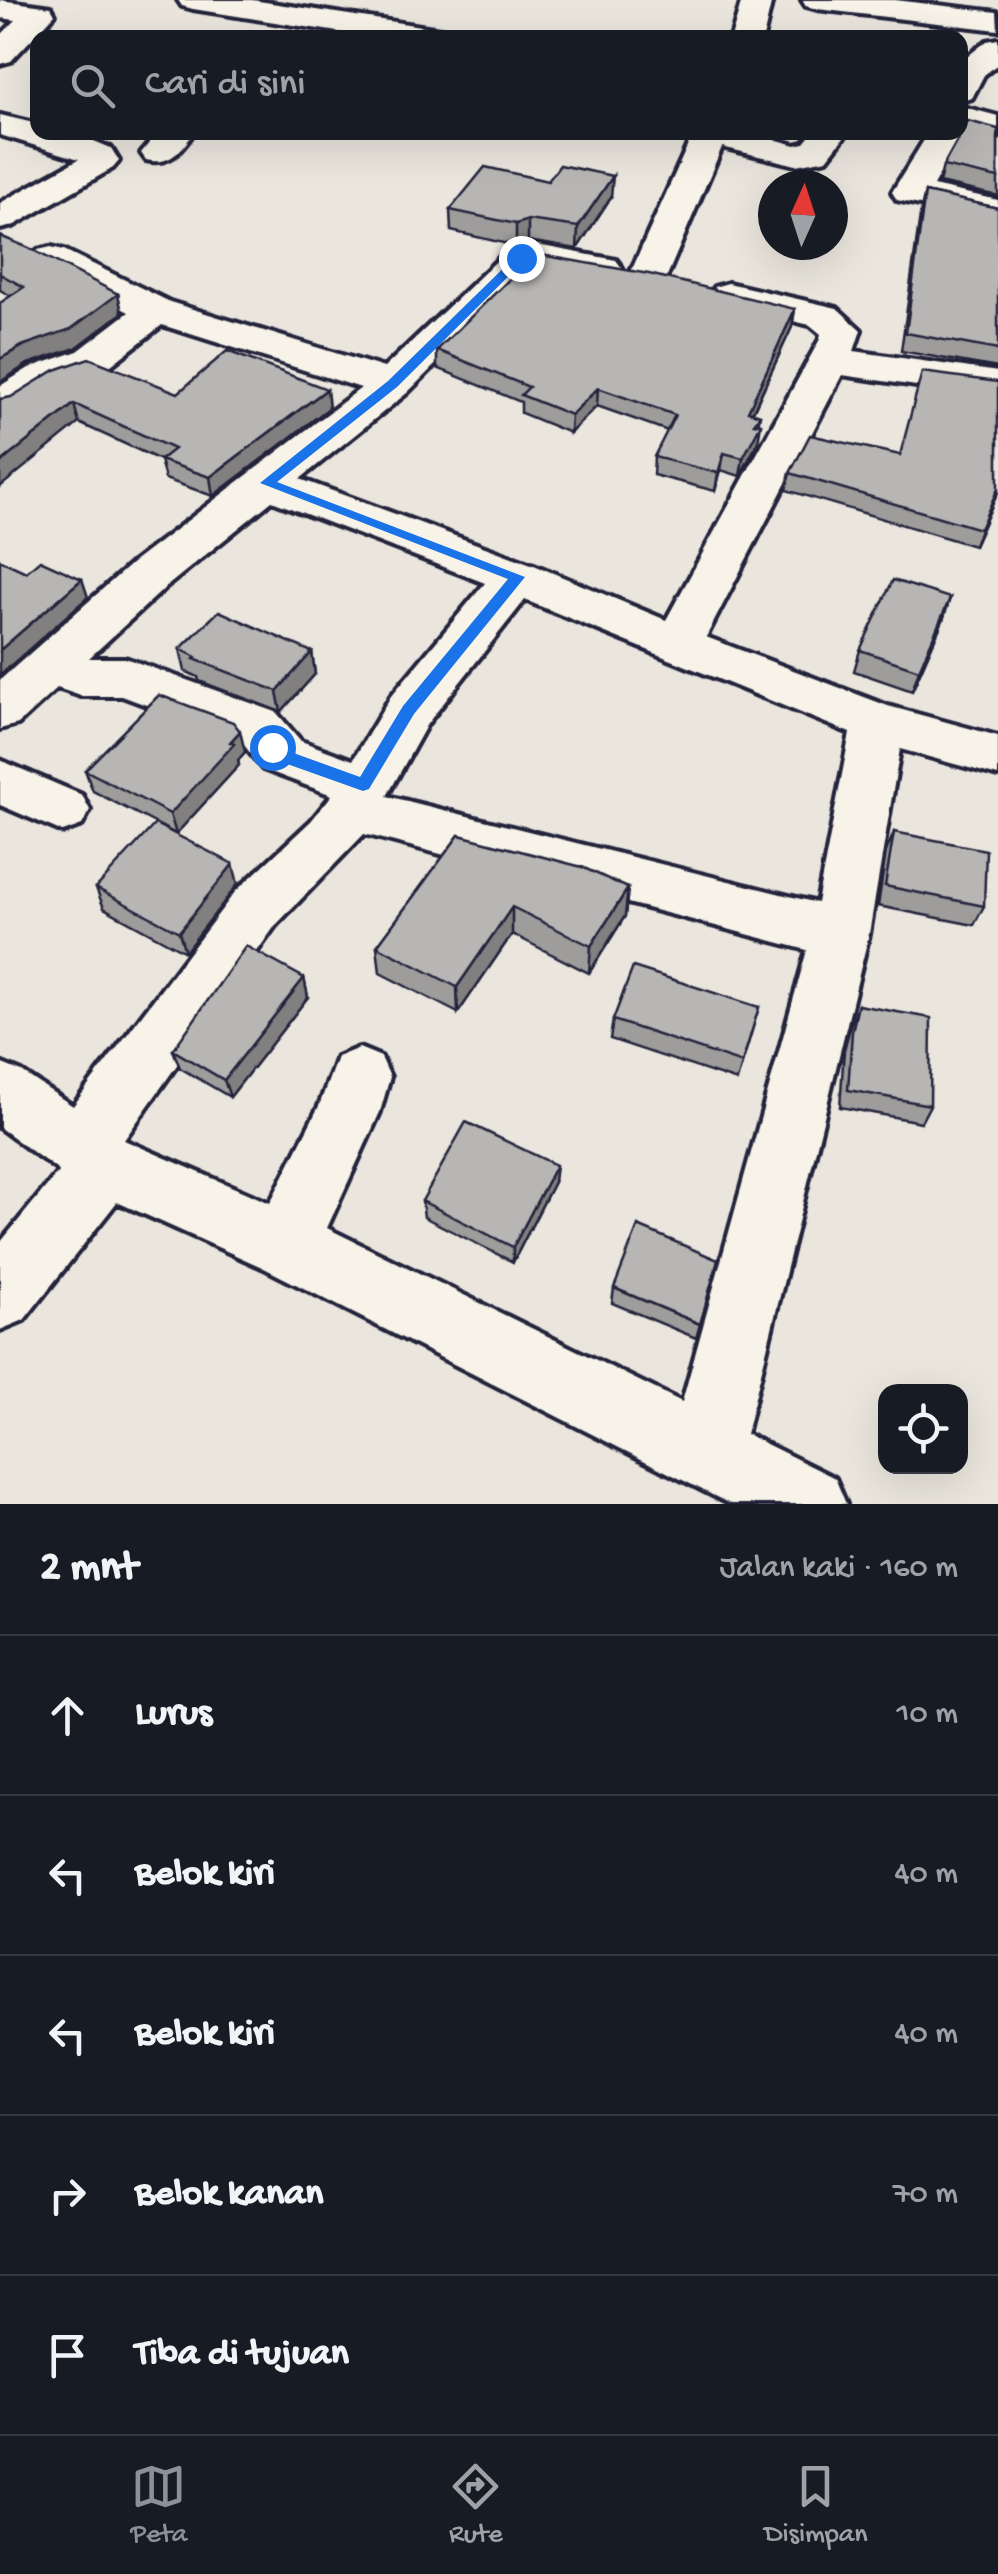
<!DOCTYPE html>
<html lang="id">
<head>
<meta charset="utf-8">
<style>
	body { margin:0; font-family:"Gochi Hand",sans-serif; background:#242831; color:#f1f3f6 }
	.controls { position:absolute; right:30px; bottom:30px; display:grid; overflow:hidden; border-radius:20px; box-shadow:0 10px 40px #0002 }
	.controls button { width:90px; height:90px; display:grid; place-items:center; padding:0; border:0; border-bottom:2px solid #363941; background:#171b24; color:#f1f3f6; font:50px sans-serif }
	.compass { position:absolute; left:758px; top:170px; width:90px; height:90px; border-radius:50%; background:#171b24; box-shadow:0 10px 40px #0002; rotate:3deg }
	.stop { position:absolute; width:30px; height:30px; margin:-22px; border:8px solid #1a73e8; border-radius:50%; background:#fff }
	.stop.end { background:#1a73e8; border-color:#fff; box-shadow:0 2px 10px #0008 }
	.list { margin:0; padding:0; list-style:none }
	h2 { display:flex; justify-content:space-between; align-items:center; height:130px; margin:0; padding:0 40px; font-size:42px }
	h2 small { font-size:32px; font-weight:400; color:#9ea1a6 }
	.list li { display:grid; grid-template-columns:65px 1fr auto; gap:30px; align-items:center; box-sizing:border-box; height:160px; padding:0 40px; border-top:2px solid #363941 }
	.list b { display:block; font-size:38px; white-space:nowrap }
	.list em { font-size:32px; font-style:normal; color:#9ea1a6 }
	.icon { flex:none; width:55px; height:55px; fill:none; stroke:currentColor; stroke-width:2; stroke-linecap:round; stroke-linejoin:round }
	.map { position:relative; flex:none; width:998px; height:1504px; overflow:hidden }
	.search { position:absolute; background:#171b24; box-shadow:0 10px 40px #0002; left:30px; right:30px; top:30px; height:110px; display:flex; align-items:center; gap:25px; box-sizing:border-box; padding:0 35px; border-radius:20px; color:#9ea1a6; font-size:38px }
	.sheet { height:930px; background:#171b24 }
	nav { display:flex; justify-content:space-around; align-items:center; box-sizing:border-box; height:140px; border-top:2px solid #363941; background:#171b24; font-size:28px; color:#9ea1a6 }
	nav a { display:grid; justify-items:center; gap:5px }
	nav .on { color:#8c9099 }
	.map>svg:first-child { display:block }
</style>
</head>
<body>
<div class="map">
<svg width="998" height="1504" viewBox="0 0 998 1504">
	<rect width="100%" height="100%" fill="#eae6de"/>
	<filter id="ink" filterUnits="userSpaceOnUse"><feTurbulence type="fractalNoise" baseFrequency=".01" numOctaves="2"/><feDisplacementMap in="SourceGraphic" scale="20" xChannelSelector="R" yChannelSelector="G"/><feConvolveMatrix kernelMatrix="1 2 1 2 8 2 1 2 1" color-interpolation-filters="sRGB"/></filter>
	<g filter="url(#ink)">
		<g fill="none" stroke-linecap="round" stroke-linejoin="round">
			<!-- minor casing -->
			<g stroke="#22223b" stroke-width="8">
				<g id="minor">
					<polygon points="0,0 51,7 55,14 11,61 0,64 0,36 16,20 0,18"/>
					<polygon points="178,0 252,0 440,29 451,31 455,38 376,38 193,9 182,6"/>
					<polygon points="742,0 772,0 763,38 731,38"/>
					<polygon points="802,0 895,0 997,12 998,30 817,9 806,6"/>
					<polygon points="998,39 998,64 984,75 972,98 960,101 960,62 987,41"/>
					<polygon points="960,106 998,116 998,137 960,127"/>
					<polygon points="0,115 38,124 38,132 72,132 111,148 119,161 113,168 13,226 0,229 0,203 79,159 0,135"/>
					<polygon points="960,128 963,132 933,186 998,200 998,222 897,200 892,192 929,132 960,132"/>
					<path d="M 158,132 L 194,132 C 181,151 170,166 146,160 L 141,153 Z"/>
					<polygon points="687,132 747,132 796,145 804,143 813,132 848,132 827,159 796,165 722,147 667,276 662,284 648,288 634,284 629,276 691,138"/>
					<path d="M 537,245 L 616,260 L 622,268 L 616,276 L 603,279 L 533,268 L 407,393 L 300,479 L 534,565 L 666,620 L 820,339 L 821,334 L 810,325 L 714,303 L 709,295 L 714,287 L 728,283 L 837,308 L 861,330 L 854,351 L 998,372 L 998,398 L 842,375 L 706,637 L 888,706 L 998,736 L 998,776 L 900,749 L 869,934 L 746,1434 L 835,1478 L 846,1504 L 730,1504 L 262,1267 L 117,1202 L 24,1320 L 0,1330 L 0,1243 L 59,1171 L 0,1128 L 0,1063 L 22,1072 L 73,1106 L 235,892 L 311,821 L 332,795 L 263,769 L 240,740 L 122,696 L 81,696 L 57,688 L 18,724 L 0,729 L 0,680 L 132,563 L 361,388 L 162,325 L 106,369 L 59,386 L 15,413 L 0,417 L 0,386 L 29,368 L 78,351 L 129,312 L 38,266 L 32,258 L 38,250 L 51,247 L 64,250 L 170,302 L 384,368 L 508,250 ZM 272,501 L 485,583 L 391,696 L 353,760 L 301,741 L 276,712 L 125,658 L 89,658 L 166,587 ZM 525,600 L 850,733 L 817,903 L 387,796 L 427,724 ZM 364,834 L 807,950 L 682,1402 L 327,1228 L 380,1112 L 390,1077 L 381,1057 L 359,1048 L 337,1057 L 319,1106 L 270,1203 L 124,1140 L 275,926 Z"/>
					<polygon points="0,760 82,795 90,810 82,825 63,832 0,805"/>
				</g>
			</g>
			<!-- minor -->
			<use href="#minor" fill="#f7f3e8" fill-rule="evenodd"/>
		</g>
		<!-- wall -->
		<g fill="#9e9d9c" stroke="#22223b" stroke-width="2.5">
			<polygon points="998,129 998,196 939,183 943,166"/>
			<polygon points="548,181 611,197 577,249 528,241 516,246 451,231 450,210"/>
			<polygon points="925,192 998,208 998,368 901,351 921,209"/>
			<polygon points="0,236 118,294 122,313 76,348 28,364 11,296 0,290"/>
			<polygon points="795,309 792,327 753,412 759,424 758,442 740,476 721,470 715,491 653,475 654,457 668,431 597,406 570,433 521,413 521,402 437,368 437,350"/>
			<polygon points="178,393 329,408 213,496 165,479 160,460 79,423 0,399"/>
			<polygon points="790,473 998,492 974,546 786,490"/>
			<polygon points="950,598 943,620 912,691 854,671 860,650"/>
			<polygon points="180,649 312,652 315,674 281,712 199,681 198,677 185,671"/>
			<polygon points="245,752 238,760 239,765 176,834 93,791 85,770"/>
			<polygon points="894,832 984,906 974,925 878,906 886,852"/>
			<polygon points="459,835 628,888 625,916 589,973 512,934 458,1013 380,973 377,946"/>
			<polygon points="238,884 185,952 104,908 96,888"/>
			<polygon points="304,978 308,997 230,1097 180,1068 173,1050"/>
			<polygon points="858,1005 930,1105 921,1122 840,1107 844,1050 851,1024"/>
			<polygon points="759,1007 737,1081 610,1039 613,1020"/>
			<polygon points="554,1182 513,1262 424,1217 422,1201"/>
			<polygon points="614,1288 700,1324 696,1338 612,1303"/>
		</g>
		<!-- shaded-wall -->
		<g fill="#817f7f" stroke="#22223b" stroke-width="2.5">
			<polygon points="613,176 611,197 577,249 578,227"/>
			<polygon points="528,220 528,241 516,246 516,224"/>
			<polygon points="118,294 122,313 76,348 28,364 0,382 0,359"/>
			<polygon points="795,309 792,327 745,428 748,411"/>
			<polygon points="598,388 597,406 570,433 571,415"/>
			<polygon points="327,389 329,408 213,496 210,477"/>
			<polygon points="74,404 79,423 0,487 0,463"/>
			<polygon points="760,415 757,432 761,424 758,442 740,476 743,458 754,423"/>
			<polygon points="724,453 721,470 715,491 718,473"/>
			<polygon points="998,488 998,492 974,546 980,529"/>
			<polygon points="82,579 88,597 0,675 0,650"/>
			<polygon points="950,598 943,620 912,691 919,670"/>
			<polygon points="312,652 315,674 281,712 277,691"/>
			<polygon points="240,731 245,752 238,760 239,765 176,834 170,814"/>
			<polygon points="233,864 238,884 185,952 179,932"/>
			<polygon points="628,888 625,916 589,973 591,946"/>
			<polygon points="512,907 512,934 458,1013 457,987"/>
			<polygon points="304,978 308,997 230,1097 224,1080"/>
			<polygon points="556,1165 554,1182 513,1262 513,1247"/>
		</g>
		<!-- building -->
		<g fill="#b8b6b5" stroke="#22223b" stroke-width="2.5">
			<polygon points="968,121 998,129 998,178 943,166"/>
			<polygon points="560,165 613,176 578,227 528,220 516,224 450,210 485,167 548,181"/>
			<polygon points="925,192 998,208 998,350 906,333"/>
			<polygon points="0,236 29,248 118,294 71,329 22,346 0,359 0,303 24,287 0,274"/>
			<polygon points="535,254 649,274 795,309 748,411 760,415 754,423 761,424 743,458 724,453 718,473 654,457 675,415 598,388 571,415 521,395 529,387 437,350"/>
			<polygon points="227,351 327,389 210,477 160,460 174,449 74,404 0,463 0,399 11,397 55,370 89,358 178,393"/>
			<polygon points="922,372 998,382 998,488 980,529 790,473 810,435 900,455"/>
			<polygon points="0,560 26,572 40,560 82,579 0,650"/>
			<polygon points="893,580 950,598 919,670 860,650"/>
			<polygon points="219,611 312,652 277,691 194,659 196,657 180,649"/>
			<polygon points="159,695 233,722 240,731 230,742 234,744 170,814 85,770"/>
			<polygon points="155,824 233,864 179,932 96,888"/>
			<polygon points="894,832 986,850 984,906 885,886"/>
			<polygon points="459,835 582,867 628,888 591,946 512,907 457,987 377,946"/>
			<polygon points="246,946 304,978 224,1080 173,1050"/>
			<polygon points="633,967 759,1007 742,1063 613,1020"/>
			<polygon points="858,1005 931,1018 930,1105 848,1090 852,1032"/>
			<polygon points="466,1122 556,1165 513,1247 422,1201"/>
			<polygon points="638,1226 718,1260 700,1324 614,1288"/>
		</g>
	</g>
	<!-- route -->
	<polygon fill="#1a73e8" points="517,255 527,258 397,387 277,482 525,577 414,714 369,789 363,791 276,760 267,752 267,743 278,743 288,751 360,777 403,706 508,579 260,483 388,381"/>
</svg>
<div class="controls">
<button><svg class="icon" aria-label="locate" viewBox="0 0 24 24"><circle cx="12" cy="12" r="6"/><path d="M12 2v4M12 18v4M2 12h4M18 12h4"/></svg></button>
</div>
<svg class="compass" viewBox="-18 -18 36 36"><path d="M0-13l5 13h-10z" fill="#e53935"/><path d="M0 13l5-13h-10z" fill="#9ea1a6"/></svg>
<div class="stop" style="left:272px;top:747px"></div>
<div class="stop end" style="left:521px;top:258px"></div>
<div class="search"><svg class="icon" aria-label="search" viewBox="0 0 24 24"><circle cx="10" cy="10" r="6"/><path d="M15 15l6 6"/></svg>Cari di sini</div>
</div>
<section class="sheet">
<h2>2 mnt<small>Jalan kaki · 160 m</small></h2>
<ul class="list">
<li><svg class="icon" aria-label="ahead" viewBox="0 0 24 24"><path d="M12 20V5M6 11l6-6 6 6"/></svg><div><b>Lurus</b></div><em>10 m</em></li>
<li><svg class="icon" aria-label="left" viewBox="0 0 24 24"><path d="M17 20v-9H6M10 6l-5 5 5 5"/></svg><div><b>Belok kiri</b></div><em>40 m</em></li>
<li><svg class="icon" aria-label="left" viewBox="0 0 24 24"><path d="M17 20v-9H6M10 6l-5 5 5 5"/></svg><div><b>Belok kiri</b></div><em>40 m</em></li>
<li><svg class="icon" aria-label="right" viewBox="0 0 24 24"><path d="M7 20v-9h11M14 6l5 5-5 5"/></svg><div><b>Belok kanan</b></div><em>70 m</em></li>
<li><svg class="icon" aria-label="arrive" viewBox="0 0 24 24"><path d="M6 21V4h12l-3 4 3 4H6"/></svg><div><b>Tiba di tujuan</b></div></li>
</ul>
</section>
<nav>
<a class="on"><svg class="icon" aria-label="map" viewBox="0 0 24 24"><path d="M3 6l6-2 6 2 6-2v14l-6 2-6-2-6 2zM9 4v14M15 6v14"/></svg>Peta</a>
<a><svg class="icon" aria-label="directions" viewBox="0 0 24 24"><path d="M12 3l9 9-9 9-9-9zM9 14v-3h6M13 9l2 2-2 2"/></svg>Rute</a>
<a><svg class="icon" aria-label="saved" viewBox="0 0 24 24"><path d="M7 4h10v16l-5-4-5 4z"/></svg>Disimpan</a>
</nav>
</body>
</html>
